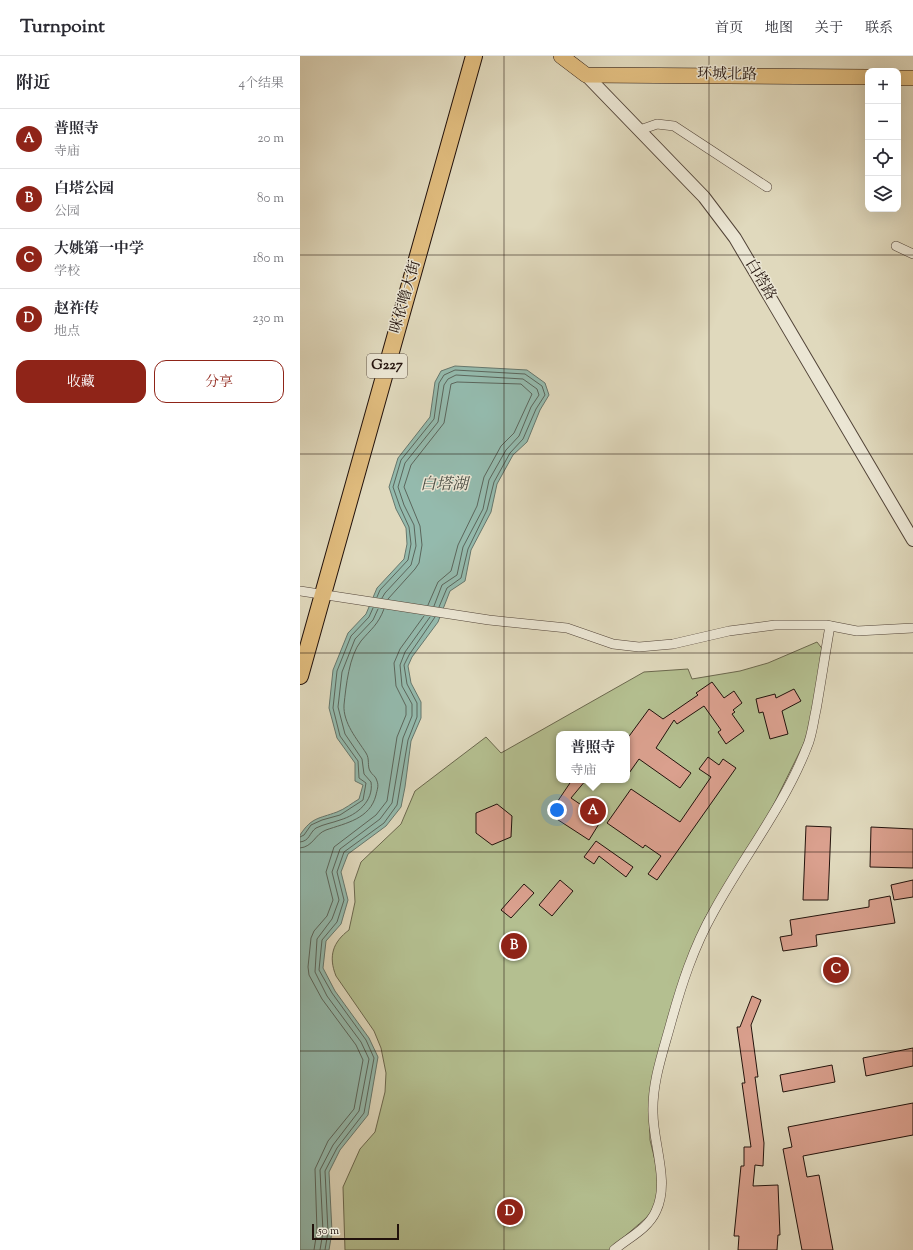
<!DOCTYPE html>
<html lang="zh">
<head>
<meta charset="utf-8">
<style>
	body { margin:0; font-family:"Sorts Mill Goudy","Noto Serif SC",serif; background:#f7f7f7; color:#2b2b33 }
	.controls { position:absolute; right:12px; top:12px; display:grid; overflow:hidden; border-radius:8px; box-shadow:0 4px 16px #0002 }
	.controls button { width:36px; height:36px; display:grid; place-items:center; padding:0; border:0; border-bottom:1px solid #e1e1e2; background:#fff; color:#2b2b33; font:20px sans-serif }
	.scale { position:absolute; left:12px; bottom:10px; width:87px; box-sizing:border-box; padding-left:4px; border:2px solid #22120c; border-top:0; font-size:11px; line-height:14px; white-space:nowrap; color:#22120c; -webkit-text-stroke:3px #ebe6d4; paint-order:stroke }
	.you { position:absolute; left:257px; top:754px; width:14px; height:14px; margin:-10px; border:3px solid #fff; border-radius:50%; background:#1a73e8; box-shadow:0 0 0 6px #1a73e833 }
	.badge { display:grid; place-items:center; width:26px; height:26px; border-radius:50%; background:#8f2418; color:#fff; font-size:13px; font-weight:700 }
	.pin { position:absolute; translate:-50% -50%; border:2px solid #fff; box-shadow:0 1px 4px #0006 }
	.popup { position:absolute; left:256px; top:675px; width:74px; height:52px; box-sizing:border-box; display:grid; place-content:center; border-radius:8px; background:#fff; filter:drop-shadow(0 1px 3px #0005); font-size:13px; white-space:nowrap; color:#7c7c81 }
	.popup b { font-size:15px; color:#2b2b33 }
	.popup::after { content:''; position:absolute; left:50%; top:100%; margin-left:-8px; border:8px solid transparent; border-top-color:#fff }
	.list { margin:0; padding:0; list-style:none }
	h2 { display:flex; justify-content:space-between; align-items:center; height:52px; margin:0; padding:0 16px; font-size:17px }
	h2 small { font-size:13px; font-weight:400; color:#7c7c81 }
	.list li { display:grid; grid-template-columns:26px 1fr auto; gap:12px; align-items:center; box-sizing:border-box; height:60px; padding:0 16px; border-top:1px solid #e1e1e2 }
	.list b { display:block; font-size:15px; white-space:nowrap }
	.list p { margin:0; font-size:13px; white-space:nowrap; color:#7c7c81 }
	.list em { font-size:13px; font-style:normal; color:#7c7c81 }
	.actions { display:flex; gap:8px; padding:12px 16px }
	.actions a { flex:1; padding:9px 0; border:1px solid #8f2418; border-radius:12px; text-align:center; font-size:14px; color:#8f2418 }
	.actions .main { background:#8f2418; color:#fff }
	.icon { flex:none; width:22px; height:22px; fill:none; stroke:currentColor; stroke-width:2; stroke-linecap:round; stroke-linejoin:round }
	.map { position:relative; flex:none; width:613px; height:1194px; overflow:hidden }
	header { display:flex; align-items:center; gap:24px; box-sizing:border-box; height:56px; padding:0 20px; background:#fff; border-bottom:1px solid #e1e1e2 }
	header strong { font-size:19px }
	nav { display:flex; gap:22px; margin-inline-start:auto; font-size:14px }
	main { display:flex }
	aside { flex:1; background:#fff }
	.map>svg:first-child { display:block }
</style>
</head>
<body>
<header>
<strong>Turnpoint</strong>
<nav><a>首页</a><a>地图</a><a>关于</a><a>联系</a></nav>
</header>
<main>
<aside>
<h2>附近<small>4个结果</small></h2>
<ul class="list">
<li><span class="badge">A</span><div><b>普照寺</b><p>寺庙</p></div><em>20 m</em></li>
<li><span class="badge">B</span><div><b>白塔公园</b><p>公园</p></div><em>80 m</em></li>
<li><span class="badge">C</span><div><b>大姚第一中学</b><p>学校</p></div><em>180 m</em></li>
<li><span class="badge">D</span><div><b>赵祚传</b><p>地点</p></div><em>230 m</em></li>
</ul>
<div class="actions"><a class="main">收藏</a><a>分享</a></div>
</aside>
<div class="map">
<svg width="613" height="1194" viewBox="0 0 613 1194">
	<rect width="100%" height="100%" fill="#e0d9bd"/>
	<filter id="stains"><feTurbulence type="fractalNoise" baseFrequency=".005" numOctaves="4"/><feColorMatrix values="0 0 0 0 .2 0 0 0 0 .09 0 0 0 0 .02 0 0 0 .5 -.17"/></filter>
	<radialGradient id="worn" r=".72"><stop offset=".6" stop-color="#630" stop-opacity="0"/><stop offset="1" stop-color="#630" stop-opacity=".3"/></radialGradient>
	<!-- green -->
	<path fill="#b4bf90" stroke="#6b684e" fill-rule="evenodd" d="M 517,586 L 524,595 L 507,681 L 467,762 L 405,862 L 382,916 L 361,991 L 349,1045 L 350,1084 L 358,1117 L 358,1137 L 355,1152 L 346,1162 L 309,1194 L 45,1194 L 43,1131 L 60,1093 L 75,1076 L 85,1036 L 86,1017 L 81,992 L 74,975 L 36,920 C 28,900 33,886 49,874 L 55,846 L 54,826 L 61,806 L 101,768 L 115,735 L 186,681 L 201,697 L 344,616 L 388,613 L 392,623 L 440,615 L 468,607 ZM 259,678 L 327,678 L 327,724 L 259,724 Z"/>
	<!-- water -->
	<path fill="#94baad" stroke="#66776d" d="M 155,310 L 227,314 L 245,327 L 249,339 L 240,354 L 227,386 L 213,399 L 197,428 L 191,456 L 171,494 L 165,525 L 150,535 L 138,566 L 112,601 L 108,610 L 111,627 L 121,646 L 121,662 L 111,685 L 105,731 L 101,751 L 86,770 L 48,798 L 41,816 L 48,844 L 41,868 L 26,885 L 23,912 L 35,935 L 69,982 L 78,1001 L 68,1059 L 40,1094 L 29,1116 L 32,1176 L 29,1194 L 0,1194 L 0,779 C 12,761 18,763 37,756 C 45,753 52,747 59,743 L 63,729 L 55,725 L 55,707 L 37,682 L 29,652 L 33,614 L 48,577 L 66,558 L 77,532 L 104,503 L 107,488 L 106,472 L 96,453 L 89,431 L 98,402 L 130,361 L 135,326 L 141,315 Z"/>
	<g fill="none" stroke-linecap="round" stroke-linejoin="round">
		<!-- shore -->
		<g stroke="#5b665c" stroke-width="1">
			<polyline points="77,541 80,534 108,504 111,488 109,471 100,451 93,431 101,404 134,363 139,327 144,319 155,314 225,318 242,330 245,339 236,353 223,383 210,397 194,426 187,454 168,493 161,522 147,532 139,551"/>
			<polyline points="82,542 85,537 111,509 116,490 114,469 104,449 98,431 105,407 138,366 144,329 148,323 156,319 223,323 237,333 239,339 231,351 219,380 206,394 189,424 183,453 163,491 157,519 142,529 134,550"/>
			<polyline points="88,543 115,513 119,507 122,489 120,470 104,431 111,409 144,367 151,328 157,326 221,328 232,338 214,377 201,390 184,421 177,450 158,489 151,515 138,526 128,549"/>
			<polyline points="0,781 4,779 11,769 22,764 40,759 63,744 66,727 59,722 58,705 40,680 33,652 37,615 51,580 69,561 73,552"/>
			<path d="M 0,786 C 10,785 9,777 16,772 C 24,768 32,767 40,764 C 57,759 74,745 71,726 L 64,718 L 62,703 L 45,678 L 38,651 L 42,616 L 55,583 L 73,564 L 78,553"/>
			<path d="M 0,792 C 13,791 15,778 26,774 C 46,767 70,763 76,739 C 77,734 79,730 77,725 C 76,720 72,719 70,715 C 67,710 70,703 66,697 C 57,683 43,667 44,649 C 46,630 49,600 61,585 C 71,573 78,569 84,553"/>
			<polyline points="14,1194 17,1175 15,1113 28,1085 54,1053 63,1004 56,989 22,943 9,919 8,911 11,882 14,875 27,860 33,844 26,816 34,791 76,759 87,745 97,681 106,659 106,650 96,630 94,607 100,593 124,560"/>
			<polyline points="20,1194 23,1176 20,1114 33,1089 59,1055 69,1003 61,986 27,940 15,916 17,883 32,863 39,844 32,816 40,793 80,763 92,747 103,682 112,660 112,648 102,630 100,609 105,596 130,561"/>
			<polyline points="25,1194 28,1176 25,1115 37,1092 64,1057 74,1002 66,984 32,937 19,914 22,884 37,866 44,844 37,816 44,796 84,767 97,749 108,684 117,661 117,647 107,628 104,609 109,599 135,561"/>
		</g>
	</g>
	<!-- building -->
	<g fill="#daa08e" stroke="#22120c">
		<polygon points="412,626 424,642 434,635 442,647 433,654 435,656 432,658 444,675 426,688 418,676 421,674 404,650 377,668 374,664 356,692 391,717 380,732 339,703 327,720 327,683 349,653 363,663 398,639 396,637"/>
		<polygon points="494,633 501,645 482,655 488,678 470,683 463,656 459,657 456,643 475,638 476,642"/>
		<polygon points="408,701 419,709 423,703 436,712 357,824 348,818 361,800 345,789 343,792 307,767 331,733 380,766 411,721 399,713"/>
		<polygon points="272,724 286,724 271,742 302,763 289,784 249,758"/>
		<polygon points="197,748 212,760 211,781 192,789 176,777 176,757"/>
		<polygon points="506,770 531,771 528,844 503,844"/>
		<polygon points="571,771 613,773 613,812 570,811"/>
		<polygon points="296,785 333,811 326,821 299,800 294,808 284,801"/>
		<polygon points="260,824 273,835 252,860 239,849"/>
		<polygon points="613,824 613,841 594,844 591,829"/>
		<polygon points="224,828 234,837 211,862 201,854"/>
		<polygon points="590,840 595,867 516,879 517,890 483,895 480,881 492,879 490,864 569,851 569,844"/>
		<polygon points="452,940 461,944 451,969 458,1021 455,1021 464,1087 463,1110 455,1109 453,1130 478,1129 480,1179 478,1179 477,1194 438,1194 439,1180 434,1180 441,1110 444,1110 444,1091 451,1091 442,1027 445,1027 437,971 440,971"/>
		<polygon points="613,992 613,1010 566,1020 563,1002"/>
		<polygon points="532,1009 535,1026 483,1036 480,1019"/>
		<polygon points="613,1047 613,1079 503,1100 507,1121 519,1119 533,1194 502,1194 483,1093 492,1091 488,1071"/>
	</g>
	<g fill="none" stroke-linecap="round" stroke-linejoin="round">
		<!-- minor casing -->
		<g stroke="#524438" stroke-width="10">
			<g id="minor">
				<polyline points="340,74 357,68 374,70 467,131"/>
				<polyline points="596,190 613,198"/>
				<polyline points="0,535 189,564 267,572 313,588 339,591 373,588 429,575 475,569 526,569 557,575 613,572"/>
				<path d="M 314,1194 C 328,1182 348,1173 356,1155 C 370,1126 353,1088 353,1057 C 352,1027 362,999 370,970 C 381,930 393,892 414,855 C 444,800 484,750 507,691 C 512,680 513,667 516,654 C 521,626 525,598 530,570"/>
			</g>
		</g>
		<!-- tertiary casing -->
		<g stroke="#524438" stroke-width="14">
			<polyline id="tertiary" points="286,19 404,141 435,182 613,484"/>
		</g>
		<!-- primary casing -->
		<g stroke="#22120c" stroke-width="16">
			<g id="primary">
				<polyline points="261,0 286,19 568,21"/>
				<polyline points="598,22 613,22"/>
			</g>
		</g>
		<!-- trunk casing -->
		<g stroke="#22120c" stroke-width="18">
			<polyline id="trunk" points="0,620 174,0"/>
		</g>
		<!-- minor -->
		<use href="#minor" stroke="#ebe6d4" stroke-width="9"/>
		<!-- tertiary -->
		<use href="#tertiary" stroke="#ebe6d4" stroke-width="12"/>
		<!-- primary -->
		<use href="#primary" stroke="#e0bc7e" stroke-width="15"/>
		<!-- trunk -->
		<use href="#trunk" stroke="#e0bc7e" stroke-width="16"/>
	</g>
	<!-- grid -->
	<path fill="none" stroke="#22120c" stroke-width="1" stroke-opacity="0.55" d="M 204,0 L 204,1194M 409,0 L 409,1194M 0,199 L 613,199M 0,398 L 613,398M 0,597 L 613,597M 0,796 L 613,796M 0,995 L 613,995"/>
	<g text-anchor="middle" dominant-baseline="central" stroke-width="3" stroke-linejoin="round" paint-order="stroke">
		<!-- shield labels -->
		<rect fill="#ebe6d4" stroke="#5e5248" stroke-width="1" x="67" y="298" width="40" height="24" rx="3"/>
		<g font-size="14" font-weight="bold" fill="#22120c">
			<text x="87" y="310">G227</text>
		</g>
		<!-- street labels -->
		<g font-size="15" fill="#22120c" stroke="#ebe6d4">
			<text transform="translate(427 19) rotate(1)">环城北路</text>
			<text transform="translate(460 224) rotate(59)">白塔路</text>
			<text transform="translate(106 241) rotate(-74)">咪依噜大街</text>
		</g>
		<!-- water labels -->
		<g font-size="16" font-style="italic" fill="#4a4d44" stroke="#ebe6d4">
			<text x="144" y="429">白塔湖</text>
		</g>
	</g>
	<rect width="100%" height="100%" filter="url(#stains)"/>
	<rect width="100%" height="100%" fill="url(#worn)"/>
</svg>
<div class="controls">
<button>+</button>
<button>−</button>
<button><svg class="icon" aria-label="locate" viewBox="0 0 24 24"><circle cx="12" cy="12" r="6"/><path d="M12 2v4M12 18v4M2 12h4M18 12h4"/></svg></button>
<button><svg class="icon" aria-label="layers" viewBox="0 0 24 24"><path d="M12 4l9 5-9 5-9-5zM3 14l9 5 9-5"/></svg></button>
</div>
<div class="scale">50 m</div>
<div class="you"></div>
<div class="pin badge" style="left:293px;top:755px">A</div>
<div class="popup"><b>普照寺</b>寺庙</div>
<div class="pin badge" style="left:214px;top:890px">B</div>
<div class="pin badge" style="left:536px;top:914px">C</div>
<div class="pin badge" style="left:210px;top:1156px">D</div>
</div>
</main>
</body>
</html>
